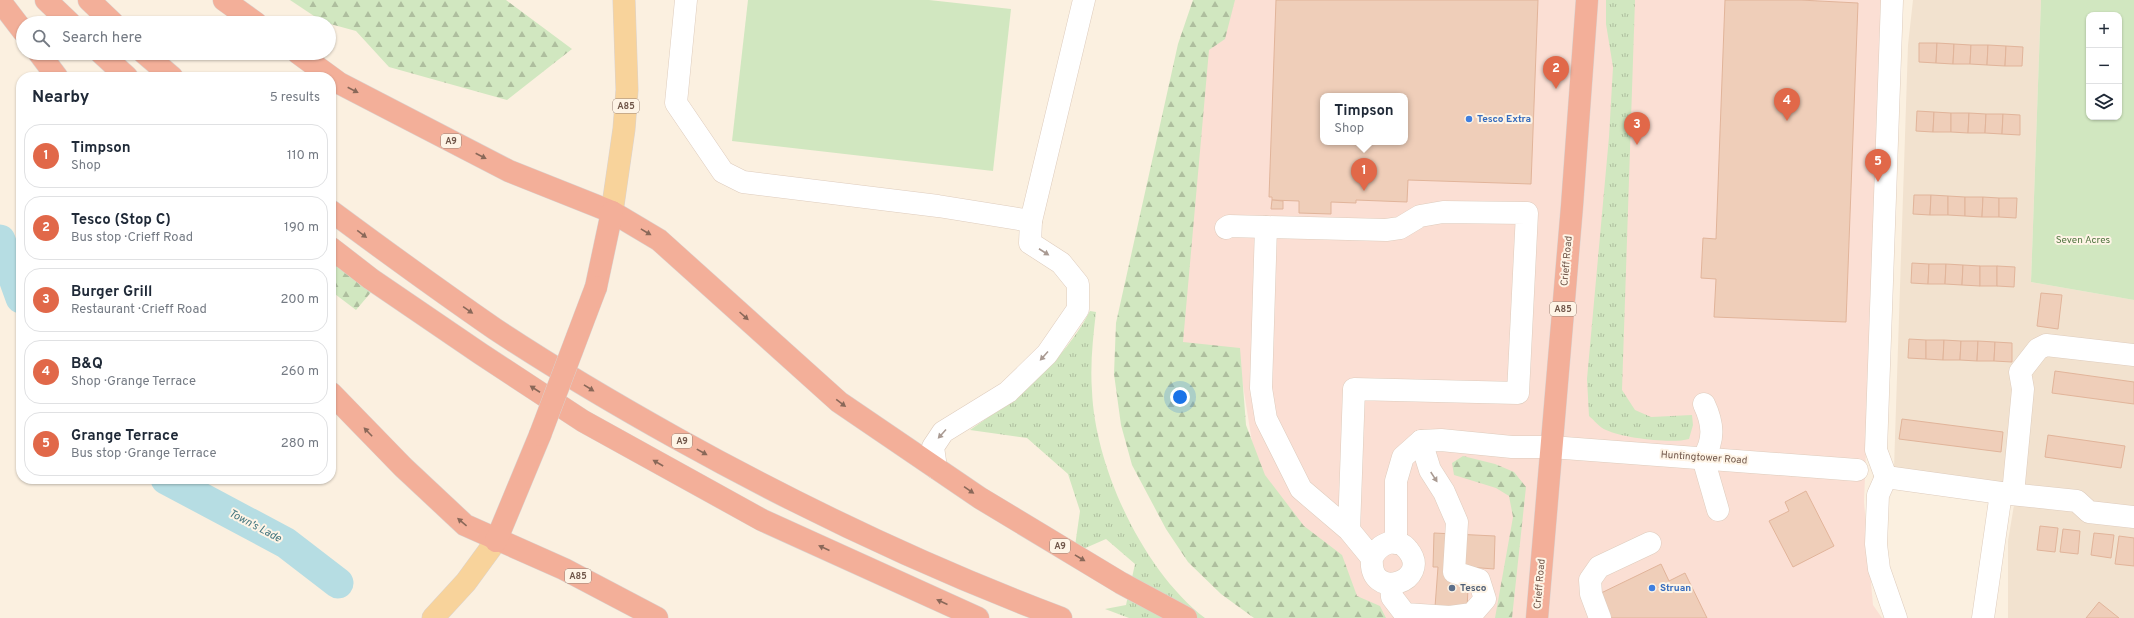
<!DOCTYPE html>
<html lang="en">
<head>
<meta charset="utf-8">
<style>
	body { margin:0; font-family:Overpass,sans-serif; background:#f2f2f3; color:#1f2937 }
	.controls { position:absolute; right:12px; top:12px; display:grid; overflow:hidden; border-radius:8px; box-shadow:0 1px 3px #0004 }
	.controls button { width:36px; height:36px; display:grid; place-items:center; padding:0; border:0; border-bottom:1px solid #e0e1e3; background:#fff; color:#1f2937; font:20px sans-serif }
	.you { position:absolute; left:1180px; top:397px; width:14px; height:14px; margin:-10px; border:3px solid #fff; border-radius:50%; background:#1a73e8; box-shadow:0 0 0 6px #1a73e833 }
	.badge { display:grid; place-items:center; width:26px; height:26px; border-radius:50%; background:#e16849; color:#fff; font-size:13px; font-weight:700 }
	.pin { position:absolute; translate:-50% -33px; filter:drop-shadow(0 1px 2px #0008) }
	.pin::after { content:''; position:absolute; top:21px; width:14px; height:12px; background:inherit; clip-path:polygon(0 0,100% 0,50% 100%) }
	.popup { position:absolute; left:1320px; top:93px; width:88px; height:52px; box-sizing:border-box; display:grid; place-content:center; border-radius:8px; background:#fff; filter:drop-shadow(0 1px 3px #0005); font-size:13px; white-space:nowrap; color:#747a83 }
	.popup b { font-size:15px; color:#1f2937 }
	.popup::after { content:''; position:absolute; left:50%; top:100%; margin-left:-8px; border:8px solid transparent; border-top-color:#fff }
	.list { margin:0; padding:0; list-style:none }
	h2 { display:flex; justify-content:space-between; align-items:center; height:52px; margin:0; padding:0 16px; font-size:17px }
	h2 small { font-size:13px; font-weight:400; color:#747a83 }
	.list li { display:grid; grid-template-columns:26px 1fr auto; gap:12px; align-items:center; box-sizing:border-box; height:64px; margin:0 8px 8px; padding:0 8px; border:1px solid #e0e1e3; border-radius:16px }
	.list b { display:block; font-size:15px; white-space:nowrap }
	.list p { margin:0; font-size:13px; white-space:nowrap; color:#747a83 }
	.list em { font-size:13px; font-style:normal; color:#747a83 }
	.icon { flex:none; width:22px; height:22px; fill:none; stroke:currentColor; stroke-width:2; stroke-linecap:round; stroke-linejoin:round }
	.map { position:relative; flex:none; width:2134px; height:618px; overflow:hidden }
	.search { position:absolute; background:#fff; box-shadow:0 1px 3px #0004; left:16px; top:16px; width:320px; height:44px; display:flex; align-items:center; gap:10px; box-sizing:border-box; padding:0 14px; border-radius:22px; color:#747a83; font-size:15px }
	.panel { position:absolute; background:#fff; box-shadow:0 1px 3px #0004; left:16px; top:72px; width:320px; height:412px; border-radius:16px }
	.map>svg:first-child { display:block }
</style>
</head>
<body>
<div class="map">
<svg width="2134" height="618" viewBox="0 0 2134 618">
	<defs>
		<pattern id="grass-tufts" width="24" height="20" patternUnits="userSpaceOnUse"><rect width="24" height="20" fill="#d1e7c0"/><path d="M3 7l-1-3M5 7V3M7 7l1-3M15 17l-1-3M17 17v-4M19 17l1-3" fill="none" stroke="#aebe9e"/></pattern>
		<pattern id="forest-firs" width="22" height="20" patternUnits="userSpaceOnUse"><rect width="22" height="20" fill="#d1e7c0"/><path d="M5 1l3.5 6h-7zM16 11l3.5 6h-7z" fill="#aebe9e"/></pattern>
	</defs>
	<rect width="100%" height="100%" fill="#fbf0e0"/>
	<!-- residential -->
	<polygon fill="#f2e2cf" points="1913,0 2041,0 2031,282 2134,300 2134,618 2008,618 2008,541 2014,505 1894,468 1908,45"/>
	<!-- commercial -->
	<path fill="#fbdfd4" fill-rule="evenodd" d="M 1206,0 L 1884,0 L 1864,502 L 1873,605 L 1882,618 L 1372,618 L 1258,480 L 1238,354 L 1177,349 ZM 1323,96 L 1405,96 L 1405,142 L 1323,142 Z"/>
	<!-- grass -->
	<g fill="url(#grass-tufts)">
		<path d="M 1606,0 L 1635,0 L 1622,390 L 1635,410 L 1651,417 L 1692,415 L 1693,425 L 1689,439 C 1672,444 1623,438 1606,430 C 1600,428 1594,420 1589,416 L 1587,379 L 1609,137 L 1613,67 L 1606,24 Z"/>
		<path d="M 1090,311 L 1096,312 C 1093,338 1090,364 1092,391 C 1095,467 1143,571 1205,618 L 1129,618 L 1105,609 L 1126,605 L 1135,564 L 1106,539 L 1074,553 L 1080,511 L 1068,474 L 1027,438 L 970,430 C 1017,397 1063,363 1090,311 Z"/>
	</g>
	<!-- forest -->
	<g fill="url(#forest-firs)">
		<polygon points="290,0 506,0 572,49 507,100 389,67 356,31 323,22"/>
		<polygon points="1193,0 1235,0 1225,39 1209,50 1183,342 1240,348 1246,425 1265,475 1304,526 1342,555 1357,596 1380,606 1386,618 1254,618 1221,594 1188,562 1166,529 1132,465 1121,425 1114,374 1116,323 1178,44"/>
		<polygon points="331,255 373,290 356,310 331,291"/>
		<polygon points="1463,456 1495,464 1514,472 1526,487 1512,618 1495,618 1513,517 1509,496 1496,488 1454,475 1452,463"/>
	</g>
	<!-- park -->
	<g fill="#d1e7c0" fill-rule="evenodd">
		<polygon points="748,0 929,0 1011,9 993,171 732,141"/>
		<path d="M 2041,0 L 2134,0 L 2134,300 L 2031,282 ZM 2089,15 L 2119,15 L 2119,117 L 2089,117 Z"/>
	</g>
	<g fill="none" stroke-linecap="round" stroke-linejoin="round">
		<!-- river -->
		<g stroke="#b6dde3" stroke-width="31">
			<polyline points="0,240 21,298"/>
			<polyline points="166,479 286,543 338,583"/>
		</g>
	</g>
	<!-- building -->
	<g fill="#efceb9" stroke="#e1b49a" fill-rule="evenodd">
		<path d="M 1276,0 L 1538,0 L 1531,184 L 1408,180 L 1407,202 L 1356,200 L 1356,203 L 1331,202 L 1331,214 L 1299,213 L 1299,201 L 1272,200 L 1272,197 L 1269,197 ZM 1323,96 L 1405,96 L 1405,142 L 1323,142 Z"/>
		<polygon points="1725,0 1800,0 1858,3 1846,322 1714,317 1716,279 1701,278 1703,238 1716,239"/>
		<polygon points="1919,43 1937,43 1936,63 1919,62"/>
		<polygon points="1937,43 1954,44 1953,64 1936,63"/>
		<polygon points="1954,44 1971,45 1970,64 1953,64"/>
		<polygon points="1971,45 1988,45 1987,65 1970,64"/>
		<polygon points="1988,45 2006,46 2005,66 1987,65"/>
		<polygon points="2006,46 2023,47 2022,66 2005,66"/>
		<polygon points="1917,111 1934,112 1933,132 1916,131"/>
		<polygon points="1934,112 1951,113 1951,132 1933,132"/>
		<polygon points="1951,113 1969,113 1968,133 1951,132"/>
		<polygon points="1969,113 1986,114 1985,133 1968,133"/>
		<polygon points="1986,114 2003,114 2002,134 1985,133"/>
		<polygon points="2003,114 2020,115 2020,135 2002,134"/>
		<polygon points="1914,195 1931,195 1930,215 1913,214"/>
		<polygon points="1931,195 1948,196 1948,215 1930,215"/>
		<polygon points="1948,196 1965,197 1965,216 1948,215"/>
		<polygon points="1965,197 1983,197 1982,217 1965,216"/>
		<polygon points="1983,197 1999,198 1999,217 1982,217"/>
		<polygon points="1999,198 2017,198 2016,218 1999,217"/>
		<polygon points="1272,200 1283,201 1283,209 1271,209"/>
		<polygon points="1912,263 1929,264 1928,284 1911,283"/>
		<polygon points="1929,264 1946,264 1945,284 1928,284"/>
		<polygon points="1946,264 1963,265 1962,285 1945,284"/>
		<polygon points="1963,265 1980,266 1980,286 1962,285"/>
		<rect x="1980" y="266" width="17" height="20"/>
		<polygon points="1997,266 2015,267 2014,287 1997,286"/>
		<polygon points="2041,293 2062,295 2058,329 2037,326"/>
		<polygon points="1909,339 1926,340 1926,359 1908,358"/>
		<polygon points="1926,340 1944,340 1943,360 1926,359"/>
		<polygon points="1944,340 1961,341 1960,360 1943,360"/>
		<polygon points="1961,341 1978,341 1977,361 1960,360"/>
		<polygon points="1978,341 1995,342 1994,361 1977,361"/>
		<polygon points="1995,342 2012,343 2012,362 1994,361"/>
		<polygon points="2055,371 2134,382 2134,404 2052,393"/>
		<polygon points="1902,419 2003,432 2001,452 1899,439"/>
		<polygon points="2048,435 2125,446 2121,468 2045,457"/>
		<polygon points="1806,491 1834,546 1793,567 1769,521 1789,511 1785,502"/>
		<polygon points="2040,526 2058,528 2055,552 2037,550"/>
		<polygon points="2063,529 2080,531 2078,554 2060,552"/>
		<polygon points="1434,533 1495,536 1494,569 1469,567 1467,609 1435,607 1438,567 1433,567"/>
		<polygon points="2094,533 2114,535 2111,558 2091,555"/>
		<polygon points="2119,536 2134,538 2134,566 2115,564"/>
		<polygon points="1661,564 1669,581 1685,573 1707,618 1608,618 1597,595"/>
		<polygon points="2099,602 2119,618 2086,618"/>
	</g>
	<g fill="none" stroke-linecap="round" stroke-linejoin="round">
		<!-- minor casing -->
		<g stroke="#deccbd" stroke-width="23">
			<g id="minor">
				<polyline points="686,0 676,103 723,172 743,182 938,206 1031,221 1084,0"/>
				<polyline points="1226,228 1229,226 1266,227"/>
				<path d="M 1704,404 C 1713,423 1715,440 1703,458 L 1718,510"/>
				<polyline points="936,468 933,447 943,432 1008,392 1047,354 1078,309 1078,284 1061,263 1030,243 1031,221"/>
				<polyline points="1886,477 1876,450 1892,0"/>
				<polyline points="1886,477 2001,493 2077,501 2089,512 2134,517"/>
				<polyline points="1886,477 1878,495 1876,544 1879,569 1896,618"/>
				<polyline points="2013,494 2023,389 2020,372 2038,349 2046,345 2134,355"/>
				<path d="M 1349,530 L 1354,389 L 1518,393 L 1527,213 L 1443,212 L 1420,216 L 1400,228 L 1386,230 L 1266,227 L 1261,388 L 1266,419 L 1301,489 L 1349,530 L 1372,558 C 1368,603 1433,581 1408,550 C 1397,535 1378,544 1372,558"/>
				<polyline points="1396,543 1396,481 1403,457 1421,441 1441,440 1512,447 1551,447 1857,470"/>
				<polyline points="1391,585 1392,597 1405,614 1450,617 1472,614 1485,599 1479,580 1454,572 1457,522 1444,492 1430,470 1421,441"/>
				<polyline points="1600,618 1591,594 1590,580 1599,567 1650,543"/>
				<polyline points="1983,618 2001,493"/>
			</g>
		</g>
		<!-- major casing -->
		<g stroke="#dad3d0" stroke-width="23">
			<g id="major">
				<polyline points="612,212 624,129 627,90 624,0"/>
				<polyline points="433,618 466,582 496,541"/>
			</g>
		</g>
		<!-- highway casing -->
		<g stroke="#dad3d0" stroke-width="23">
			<g id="highway">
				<polyline points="46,0 70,23"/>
				<polyline points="89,0 113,23"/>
				<polyline points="224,0 256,23"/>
				<polyline points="0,1 23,31"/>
				<polyline points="39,53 57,77"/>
				<polyline points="101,53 127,77"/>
				<polyline points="144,53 172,77"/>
				<polyline points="298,53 339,83 509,171 612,212 659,240 839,402 980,498 1121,583 1186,618"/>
				<path d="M 331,211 C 385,251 440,291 495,329 C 554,368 615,404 676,438 C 800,507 928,568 1061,618"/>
				<polyline points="331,248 371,279 481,354 583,421 762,520 978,618"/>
				<polyline points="596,287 612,212"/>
				<polyline points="331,393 403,467 465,525 564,569 657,618"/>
				<polyline points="496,541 540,435"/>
				<polyline points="1537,618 1572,206 1587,0"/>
			</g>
		</g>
		<!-- minor -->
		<use href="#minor" stroke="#fff" stroke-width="22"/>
		<!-- major -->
		<use href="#major" stroke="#f8d39b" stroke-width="22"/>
		<!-- highway -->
		<use href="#highway" stroke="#f3af99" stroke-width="22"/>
		<!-- highway-bridge casing -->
		<g stroke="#dad3d0" stroke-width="23" stroke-linecap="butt">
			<polyline id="highway-bridge" points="540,435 596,287"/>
		</g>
		<!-- highway-bridge -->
		<use href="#highway-bridge" stroke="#f3af99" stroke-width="22"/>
	</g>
	<!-- one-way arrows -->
	<defs><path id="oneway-solid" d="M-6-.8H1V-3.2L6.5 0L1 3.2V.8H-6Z"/></defs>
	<g fill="#8a6859">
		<use href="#oneway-solid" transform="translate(353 90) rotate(27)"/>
		<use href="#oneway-solid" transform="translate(481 156) rotate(27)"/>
		<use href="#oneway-solid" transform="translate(646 232) rotate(31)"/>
		<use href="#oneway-solid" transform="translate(362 234) rotate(37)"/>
		<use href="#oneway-solid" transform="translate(468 310) rotate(35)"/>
		<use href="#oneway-solid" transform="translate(744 316) rotate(42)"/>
		<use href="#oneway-solid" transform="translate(589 388) rotate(32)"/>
		<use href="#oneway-solid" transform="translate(535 389) rotate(-147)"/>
		<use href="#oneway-solid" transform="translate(841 403) rotate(37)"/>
		<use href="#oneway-solid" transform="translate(368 432) rotate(-134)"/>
		<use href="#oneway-solid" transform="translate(702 452) rotate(29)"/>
		<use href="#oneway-solid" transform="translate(658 463) rotate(-150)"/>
		<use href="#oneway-solid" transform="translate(969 490) rotate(34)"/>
		<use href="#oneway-solid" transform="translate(462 522) rotate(-140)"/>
		<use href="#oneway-solid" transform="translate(824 548) rotate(-156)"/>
		<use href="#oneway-solid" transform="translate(1080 558) rotate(31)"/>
		<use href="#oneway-solid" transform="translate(942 602) rotate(-156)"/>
	</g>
	<g fill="#a99a92">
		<use href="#oneway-solid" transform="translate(1044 252) rotate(33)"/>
		<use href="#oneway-solid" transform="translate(1044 356) rotate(132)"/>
		<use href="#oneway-solid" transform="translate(942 434) rotate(132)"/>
		<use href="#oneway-solid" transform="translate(1434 477) rotate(57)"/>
	</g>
	<!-- markers -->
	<g fill="#3f7fe0" stroke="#fef4e6" stroke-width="1.5">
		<circle cx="1469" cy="119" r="4"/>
		<circle cx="1652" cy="588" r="4"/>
	</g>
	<circle fill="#5c6f8a" stroke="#fef4e6" stroke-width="1.5" cx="1452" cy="588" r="4"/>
	<g text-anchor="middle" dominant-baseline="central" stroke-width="4" stroke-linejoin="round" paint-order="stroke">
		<!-- shield labels -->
		<g fill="#fef4e6" stroke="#9b8578" stroke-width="1">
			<rect x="613" y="99" width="26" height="14" rx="3"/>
			<rect x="441" y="134" width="20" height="14" rx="3"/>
			<rect x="1550" y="302" width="26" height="14" rx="3"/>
			<rect x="672" y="434" width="20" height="14" rx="3"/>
			<rect x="1050" y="539" width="20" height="14" rx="3"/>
			<rect x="565" y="569" width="26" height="14" rx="3"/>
		</g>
		<g font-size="9" font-weight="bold" fill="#705649">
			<text x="626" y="106">A85</text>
			<text x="451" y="141">A9</text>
			<text x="1563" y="309">A85</text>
			<text x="682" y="441">A9</text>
			<text x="1060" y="546">A9</text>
			<text x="578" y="576">A85</text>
		</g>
		<!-- shop labels -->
		<g font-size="10" font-weight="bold" fill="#366cbe" stroke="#fef4e6" text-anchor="start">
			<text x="1477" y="119">Tesco Extra</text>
			<text x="1660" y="588">Struan</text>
		</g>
		<!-- park labels -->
		<g font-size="10" fill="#527642" stroke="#fef4e6">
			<text x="2083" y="240">Seven Acres</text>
		</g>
		<!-- street labels -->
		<g font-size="10" fill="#705649" stroke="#fef4e6">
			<text transform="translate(1567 261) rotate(-85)">Crieff Road</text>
			<text transform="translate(1704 458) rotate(4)">Huntingtower Road</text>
			<text transform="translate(1540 584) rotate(-85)">Crieff Road</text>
		</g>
		<!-- service labels -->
		<g font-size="10" font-weight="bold" fill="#4e5e75" stroke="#fef4e6" text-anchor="start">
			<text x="1460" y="588">Tesco</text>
		</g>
		<!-- water labels -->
		<g font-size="11" font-style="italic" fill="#41747d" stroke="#fef4e6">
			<text transform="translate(255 526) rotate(28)">Town's Lade</text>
		</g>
	</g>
</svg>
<div class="controls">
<button>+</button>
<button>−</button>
<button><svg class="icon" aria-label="layers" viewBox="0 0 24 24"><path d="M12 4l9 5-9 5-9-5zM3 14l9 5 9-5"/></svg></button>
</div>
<div class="you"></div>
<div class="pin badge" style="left:1364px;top:191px">1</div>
<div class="popup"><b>Timpson</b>Shop</div>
<div class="pin badge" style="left:1556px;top:89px">2</div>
<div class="pin badge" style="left:1637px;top:145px">3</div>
<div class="pin badge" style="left:1787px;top:121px">4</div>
<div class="pin badge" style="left:1878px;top:182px">5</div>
<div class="search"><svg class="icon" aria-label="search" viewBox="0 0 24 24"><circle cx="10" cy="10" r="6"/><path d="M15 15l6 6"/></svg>Search here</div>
<section class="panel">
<h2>Nearby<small>5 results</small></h2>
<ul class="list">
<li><span class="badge">1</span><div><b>Timpson</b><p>Shop</p></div><em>110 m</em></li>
<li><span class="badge">2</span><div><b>Tesco (Stop C)</b><p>Bus stop · Crieff Road</p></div><em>190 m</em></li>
<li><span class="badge">3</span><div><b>Burger Grill</b><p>Restaurant · Crieff Road</p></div><em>200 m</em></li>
<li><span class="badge">4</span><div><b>B&amp;Q</b><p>Shop · Grange Terrace</p></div><em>260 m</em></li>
<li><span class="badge">5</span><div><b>Grange Terrace</b><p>Bus stop · Grange Terrace</p></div><em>280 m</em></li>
</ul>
</section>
</div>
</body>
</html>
